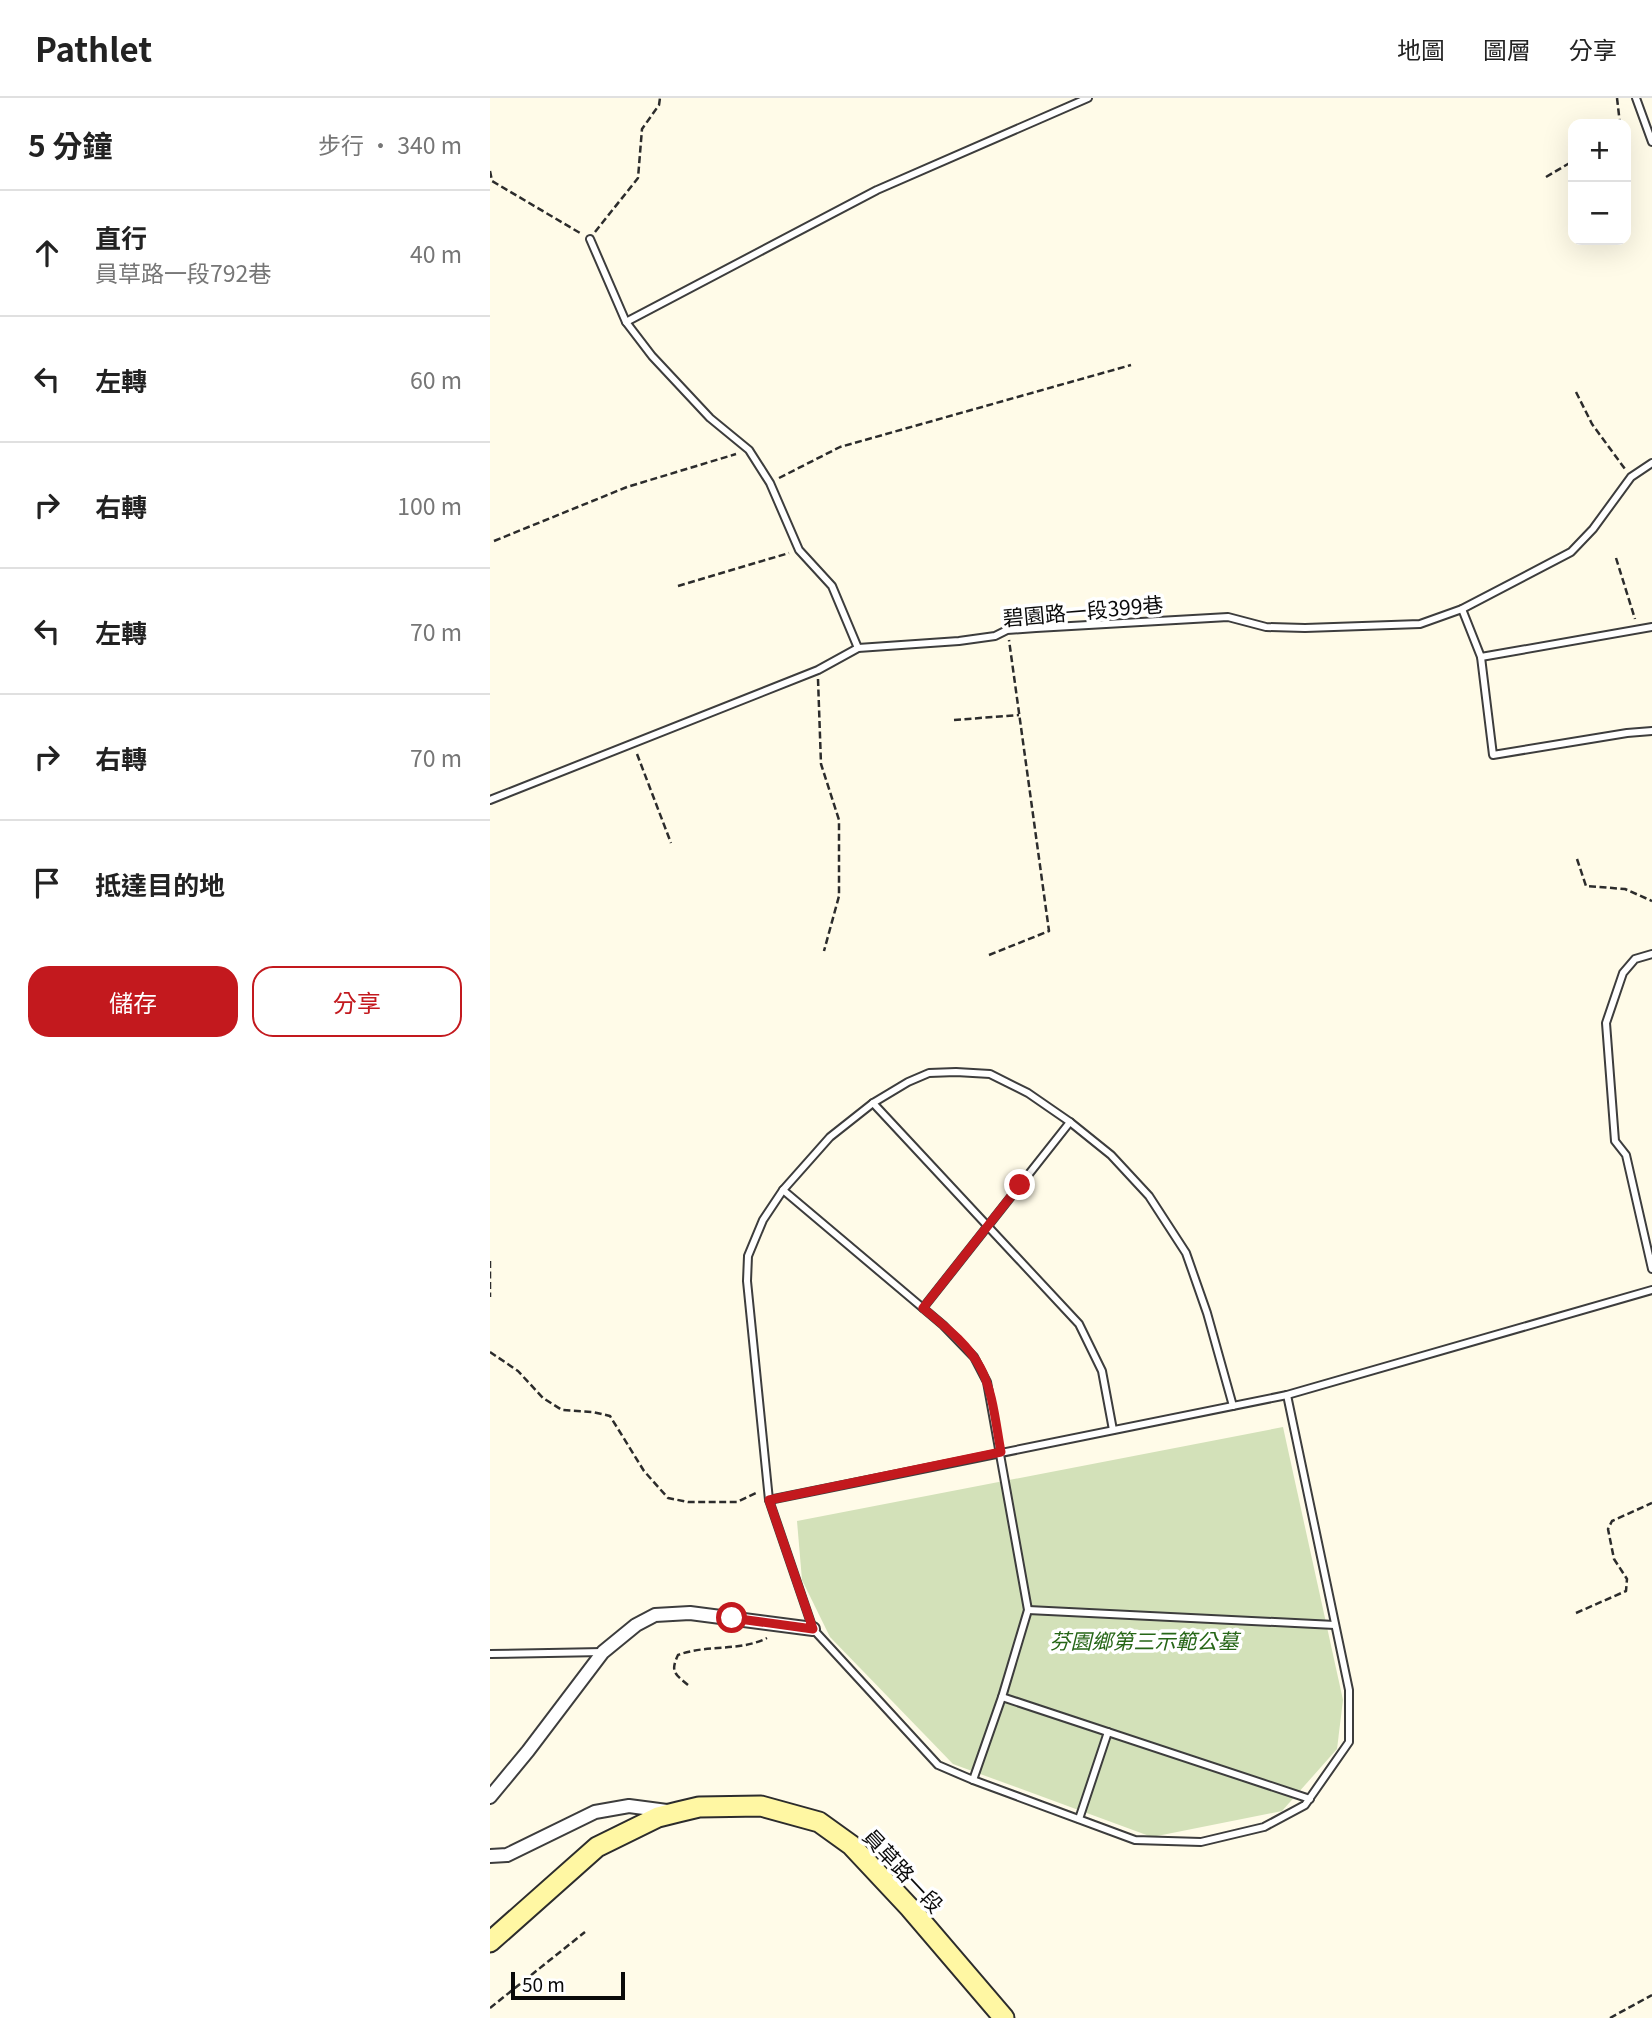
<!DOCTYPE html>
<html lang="zh-TW">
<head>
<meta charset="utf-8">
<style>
	body { margin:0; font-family:Georgia,"Noto Sans TC",serif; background:#f2f2f2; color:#222 }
	.controls { position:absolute; right:21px; top:21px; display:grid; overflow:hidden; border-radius:14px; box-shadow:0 7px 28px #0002 }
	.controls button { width:63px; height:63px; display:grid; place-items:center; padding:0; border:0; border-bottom:2px solid #e0e0e0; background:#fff; color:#222; font:35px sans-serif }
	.scale { position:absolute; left:21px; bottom:18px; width:114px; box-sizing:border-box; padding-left:7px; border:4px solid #0a0a0a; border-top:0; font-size:19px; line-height:24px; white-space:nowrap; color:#0a0a0a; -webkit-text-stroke:5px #fff; paint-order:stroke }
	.stop { position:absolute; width:21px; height:21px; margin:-16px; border:5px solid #c3191e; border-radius:50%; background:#fff }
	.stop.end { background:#c3191e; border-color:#fff; box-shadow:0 2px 7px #0008 }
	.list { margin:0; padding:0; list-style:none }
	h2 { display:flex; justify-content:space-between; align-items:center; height:91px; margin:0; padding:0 28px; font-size:30px }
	h2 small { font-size:23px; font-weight:400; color:#767676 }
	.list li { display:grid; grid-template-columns:46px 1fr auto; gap:21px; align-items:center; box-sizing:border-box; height:126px; padding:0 28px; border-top:2px solid #e0e0e0 }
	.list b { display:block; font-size:26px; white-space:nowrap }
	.list p { margin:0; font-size:23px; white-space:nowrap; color:#767676 }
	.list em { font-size:23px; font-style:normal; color:#767676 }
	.actions { display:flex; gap:14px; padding:21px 28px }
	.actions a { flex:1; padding:16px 0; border:2px solid #c3191e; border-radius:21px; text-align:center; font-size:24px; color:#c3191e }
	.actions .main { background:#c3191e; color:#fff }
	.icon { flex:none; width:38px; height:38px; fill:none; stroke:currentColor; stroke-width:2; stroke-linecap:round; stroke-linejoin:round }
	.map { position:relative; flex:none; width:1162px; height:1920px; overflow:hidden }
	header { display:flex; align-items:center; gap:42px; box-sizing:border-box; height:98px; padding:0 35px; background:#fff; border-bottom:2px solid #e0e0e0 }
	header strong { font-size:33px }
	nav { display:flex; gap:38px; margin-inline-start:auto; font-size:24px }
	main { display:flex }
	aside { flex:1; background:#fff }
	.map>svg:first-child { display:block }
</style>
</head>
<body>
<header>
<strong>Pathlet</strong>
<nav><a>地圖</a><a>圖層</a><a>分享</a></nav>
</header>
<main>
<aside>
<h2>5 分鐘<small>步行 · 340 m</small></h2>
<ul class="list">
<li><svg class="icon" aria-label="ahead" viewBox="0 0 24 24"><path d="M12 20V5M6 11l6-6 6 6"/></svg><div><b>直行</b><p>員草路一段792巷</p></div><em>40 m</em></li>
<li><svg class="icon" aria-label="left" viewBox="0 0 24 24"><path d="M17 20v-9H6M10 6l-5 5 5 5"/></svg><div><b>左轉</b></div><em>60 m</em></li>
<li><svg class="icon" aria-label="right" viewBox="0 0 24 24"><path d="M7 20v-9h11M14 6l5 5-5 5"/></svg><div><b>右轉</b></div><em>100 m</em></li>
<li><svg class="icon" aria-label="left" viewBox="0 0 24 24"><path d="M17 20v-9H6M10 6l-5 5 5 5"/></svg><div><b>左轉</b></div><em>70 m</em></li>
<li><svg class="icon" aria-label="right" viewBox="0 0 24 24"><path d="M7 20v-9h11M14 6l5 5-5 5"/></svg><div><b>右轉</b></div><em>70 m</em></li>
<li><svg class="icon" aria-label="arrive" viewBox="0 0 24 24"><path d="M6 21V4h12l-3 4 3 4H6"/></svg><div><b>抵達目的地</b></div></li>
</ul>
<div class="actions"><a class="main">儲存</a><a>分享</a></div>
</aside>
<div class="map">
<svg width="1162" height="1920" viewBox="0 0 1162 1920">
	<rect width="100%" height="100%" fill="#fffbe8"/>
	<!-- cemetery -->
	<polygon fill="#d3e1b9" points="793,1329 853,1602 847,1651 792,1713 662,1739 463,1666 340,1539 312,1482 307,1423"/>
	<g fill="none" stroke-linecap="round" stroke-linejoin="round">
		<!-- lane casing -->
		<g stroke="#3d3d3d" stroke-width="10">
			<g id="lane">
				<polyline points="1146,0 1162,44"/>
				<polyline points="100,141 136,224 162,258 220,320 259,352 280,385 309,452 342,488 368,550"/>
				<polyline points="136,224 387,92 598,0"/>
				<polyline points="972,511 991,559 1003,657 1137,635 1162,633"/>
				<polyline points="991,559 1162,529"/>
				<polyline points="0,702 328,572 368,550 469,543 505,538 517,532 546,530 738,519 776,529 815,530 930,526 972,511 1081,454 1103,431 1141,379 1162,365"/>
				<polyline points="1162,856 1145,861 1133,875 1116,925 1125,1043 1136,1057 1162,1171"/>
				<polyline points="383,1005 589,1226 612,1273 623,1332"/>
				<polyline points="293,1092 453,1227 484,1259 497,1284 538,1512 512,1599 483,1682"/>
				<polyline points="433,1210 580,1024"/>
				<polyline points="743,1308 717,1215 696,1155 659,1098 621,1057 580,1024 538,995 500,976 466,974 439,975 418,984 383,1005 340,1039 293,1092 273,1122 258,1158 257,1183 279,1402 323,1531 448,1667 483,1682 645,1742 711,1744 774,1729 815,1707 859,1644 859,1592 797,1297"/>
				<polyline points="279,1402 797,1297 1162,1192"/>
				<polyline points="538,1512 845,1527"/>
				<polyline points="0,1556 113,1554"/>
				<polyline points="512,1599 820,1701"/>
				<polyline points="589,1721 618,1634"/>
			</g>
		</g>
		<!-- street casing -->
		<g stroke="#3d3d3d" stroke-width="16">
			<g id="street">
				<polyline points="0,1699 38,1653 113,1554 146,1527 165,1517 200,1515 323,1531"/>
				<polyline points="0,1758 17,1757 105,1714 139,1708 177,1713"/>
			</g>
		</g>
		<!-- secondary casing -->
		<g stroke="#2c2c2c" stroke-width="23">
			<polyline id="secondary" points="0,1844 107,1749 168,1719 188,1714 209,1709 271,1708 329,1724 361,1747 420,1810 514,1920"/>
		</g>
		<!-- path -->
		<g stroke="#2c2c2c" stroke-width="2.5" stroke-dasharray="7 3.5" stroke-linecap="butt">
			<polyline points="1127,0 1130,26"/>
			<polyline points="0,73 2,83 90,135"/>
			<polyline points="1056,79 1083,63"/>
			<polyline points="105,134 148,80 152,31 169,7 170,0"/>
			<polyline points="1086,294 1102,326 1135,371"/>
			<polyline points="289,380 350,349 641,267"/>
			<polyline points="4,443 137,389 246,356"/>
			<polyline points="1126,460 1145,521"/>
			<polyline points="188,488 299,455"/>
			<polyline points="328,581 331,666 349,722 349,798 334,853"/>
			<polyline points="464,622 529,617"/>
			<polyline points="147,656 181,745"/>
			<polyline points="1087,761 1096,788 1135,791 1162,803"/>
			<polyline points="499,857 559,833 519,542"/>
			<polyline points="0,1163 0,1199"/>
			<polyline points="0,1254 28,1273 53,1300 72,1312 103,1314 120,1318 154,1373 178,1400 198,1404 247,1404 268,1394"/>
			<polyline points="1086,1515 1136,1493 1137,1481 1124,1461 1118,1431 1122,1423 1162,1405"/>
			<path d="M 198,1587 C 185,1576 180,1574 188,1557 C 217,1546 249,1554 277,1540"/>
			<polyline points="0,1910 95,1834"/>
			<polyline points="1120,1920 1162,1897"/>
		</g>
		<!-- lane -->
		<use href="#lane" stroke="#fff" stroke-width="6"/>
		<!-- street -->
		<use href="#street" stroke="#fff" stroke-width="12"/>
		<!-- secondary -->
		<use href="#secondary" stroke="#fff7a3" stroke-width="19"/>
	</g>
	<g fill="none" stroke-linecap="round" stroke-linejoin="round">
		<!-- route -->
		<path stroke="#c3191e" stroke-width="9" d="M 242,1520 L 323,1531 L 279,1402 L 511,1354 C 506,1328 503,1292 490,1269 C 478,1246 453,1227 433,1210 L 530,1087"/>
	</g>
	<g text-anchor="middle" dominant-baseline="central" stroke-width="7" stroke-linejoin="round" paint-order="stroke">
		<!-- street labels -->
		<g font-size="21" fill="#0a0a0a" stroke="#fff">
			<text transform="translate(593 512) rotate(-5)">碧園路一段399巷</text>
			<text transform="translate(414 1772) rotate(47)">員草路一段</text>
		</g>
		<!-- park labels -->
		<g font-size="21" font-style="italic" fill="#266617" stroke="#fff">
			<text x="654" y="1542">芬園鄉第三示範公墓</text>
		</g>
	</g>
</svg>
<div class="controls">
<button>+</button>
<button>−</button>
</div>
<div class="scale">50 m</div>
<div class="stop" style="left:242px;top:1520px"></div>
<div class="stop end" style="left:530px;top:1087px"></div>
</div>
</main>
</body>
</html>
